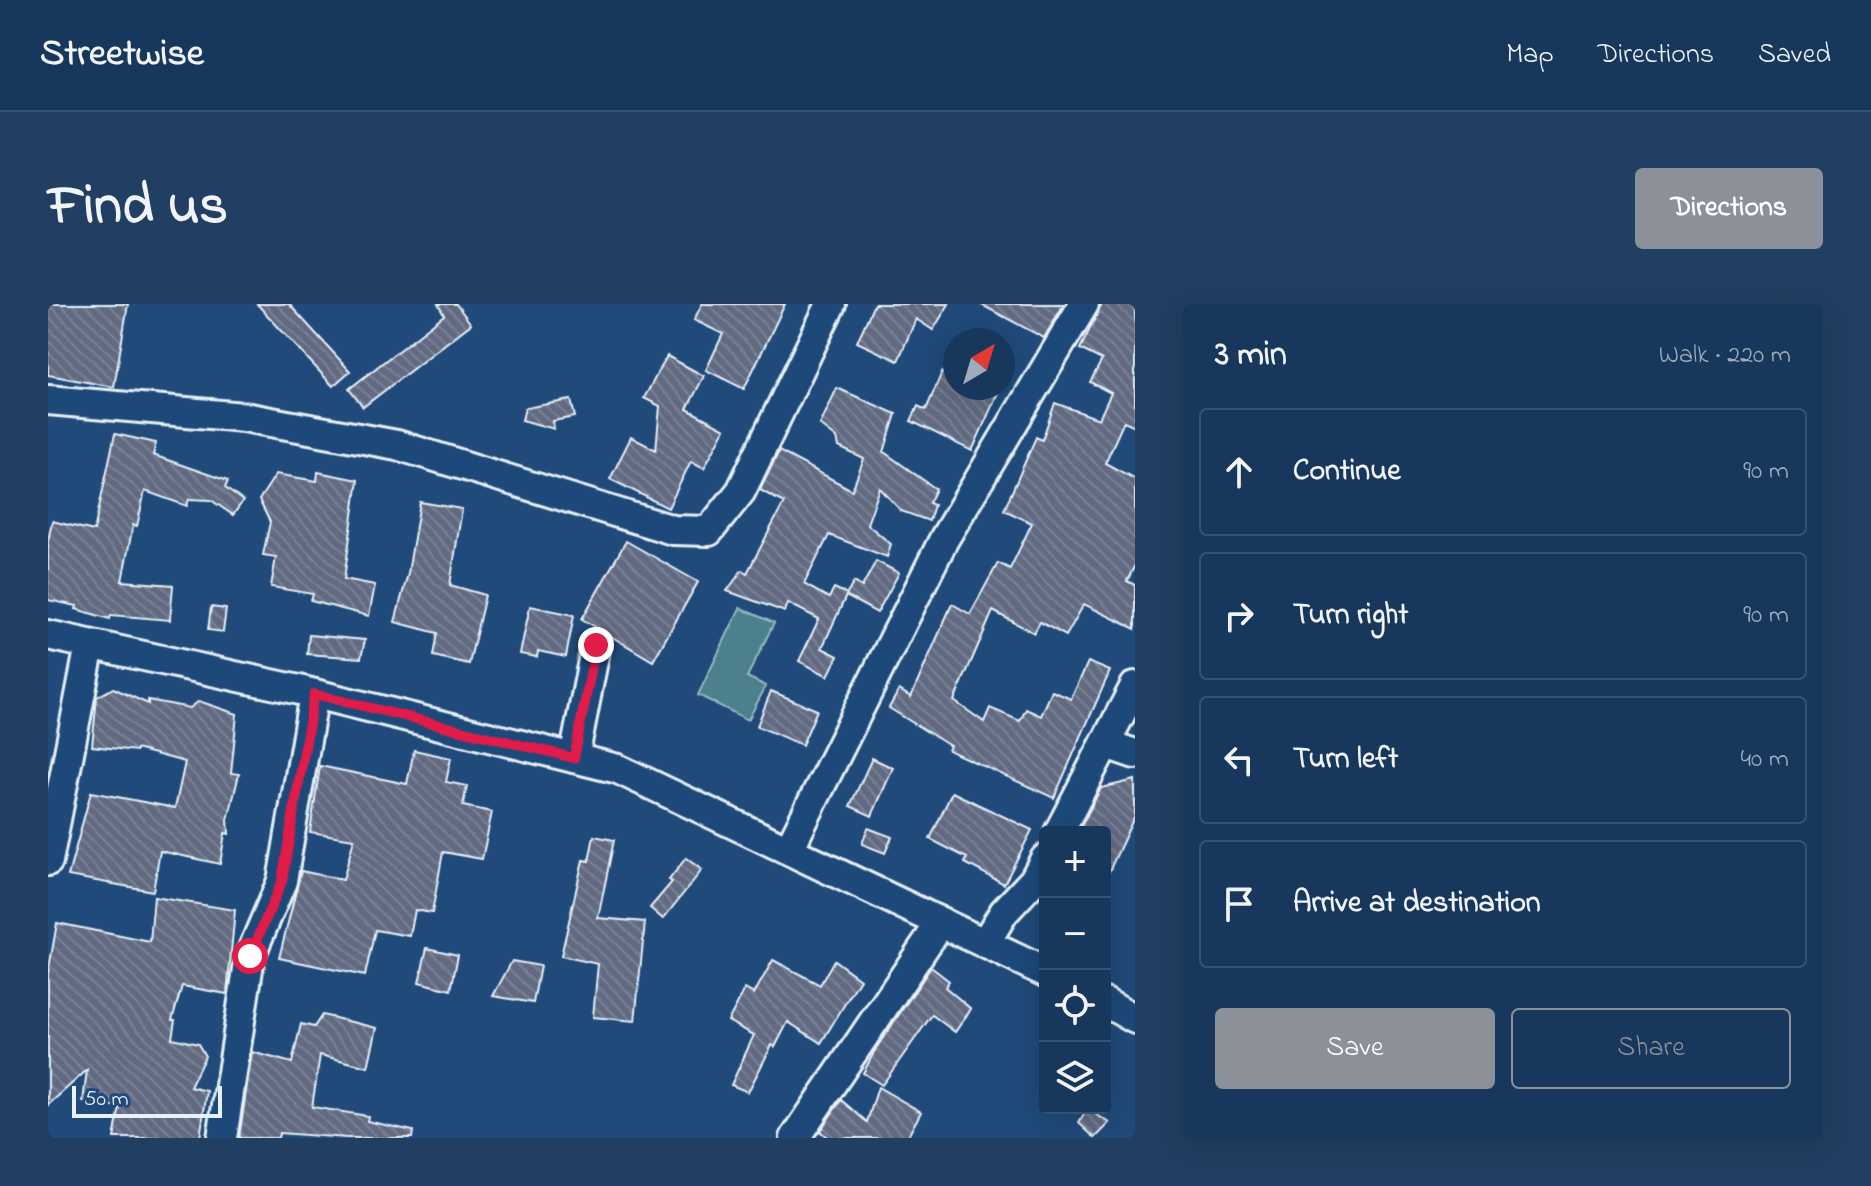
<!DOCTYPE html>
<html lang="en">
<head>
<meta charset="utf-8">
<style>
	body { margin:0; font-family:"Indie Flower",sans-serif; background:#203f62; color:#f1f3f6 }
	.controls { position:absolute; right:24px; bottom:24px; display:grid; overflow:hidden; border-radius:8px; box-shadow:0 8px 32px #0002 }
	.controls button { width:72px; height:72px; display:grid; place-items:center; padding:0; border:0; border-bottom:2px solid #365272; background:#17385c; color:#f1f3f6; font:40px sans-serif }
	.compass { position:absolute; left:895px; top:24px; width:72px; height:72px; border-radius:50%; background:#17385c; box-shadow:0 8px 32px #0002; rotate:38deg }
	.scale { position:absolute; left:24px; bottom:20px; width:150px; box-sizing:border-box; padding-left:8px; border:4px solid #e8f1f8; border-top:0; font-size:22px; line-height:28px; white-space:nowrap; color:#e8f1f8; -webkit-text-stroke:6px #1f4a7a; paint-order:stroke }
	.stop { position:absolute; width:24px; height:24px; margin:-18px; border:6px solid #e11d48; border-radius:50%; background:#fff }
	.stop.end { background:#e11d48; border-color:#fff; box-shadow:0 2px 8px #0008 }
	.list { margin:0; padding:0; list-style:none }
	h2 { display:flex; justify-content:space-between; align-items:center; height:104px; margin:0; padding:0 32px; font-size:34px }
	h2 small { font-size:26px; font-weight:400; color:#9eacbb }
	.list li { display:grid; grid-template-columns:52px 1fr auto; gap:24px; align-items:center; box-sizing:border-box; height:128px; margin:0 16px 16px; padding:0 16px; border:2px solid #365272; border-radius:8px }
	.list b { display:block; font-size:30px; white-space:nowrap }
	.list em { font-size:26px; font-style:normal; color:#9eacbb }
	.actions { display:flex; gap:16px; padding:24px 32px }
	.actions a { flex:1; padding:18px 0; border:2px solid #8c9099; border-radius:8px; text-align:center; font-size:28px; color:#8c9099 }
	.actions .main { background:#8c9099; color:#fff }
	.icon { flex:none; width:44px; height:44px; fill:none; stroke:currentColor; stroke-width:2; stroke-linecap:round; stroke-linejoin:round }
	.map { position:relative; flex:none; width:1087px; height:834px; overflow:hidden; border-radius:8px }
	header { display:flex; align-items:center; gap:48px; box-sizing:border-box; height:112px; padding:0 40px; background:#17385c; border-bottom:2px solid #365272 }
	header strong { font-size:38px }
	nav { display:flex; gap:44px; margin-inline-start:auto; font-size:28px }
	.intro { display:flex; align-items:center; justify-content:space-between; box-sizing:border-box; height:192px; padding:0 48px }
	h1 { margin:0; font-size:56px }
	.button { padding:20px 36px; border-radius:8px; background:#8c9099; color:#fff; font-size:28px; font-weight:700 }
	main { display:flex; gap:48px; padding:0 48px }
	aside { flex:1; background:#17385c; border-radius:8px; box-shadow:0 8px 32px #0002 }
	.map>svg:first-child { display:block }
</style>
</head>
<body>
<header>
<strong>Streetwise</strong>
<nav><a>Map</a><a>Directions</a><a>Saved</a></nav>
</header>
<div class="intro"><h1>Find us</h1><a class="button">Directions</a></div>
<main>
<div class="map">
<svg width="1087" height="834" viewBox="0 0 1087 834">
	<defs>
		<pattern id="building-back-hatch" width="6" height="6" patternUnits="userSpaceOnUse" patternTransform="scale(2)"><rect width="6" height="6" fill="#626b82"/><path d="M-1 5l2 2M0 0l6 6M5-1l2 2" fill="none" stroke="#788194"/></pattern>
	</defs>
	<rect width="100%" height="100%" fill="#1f4a7a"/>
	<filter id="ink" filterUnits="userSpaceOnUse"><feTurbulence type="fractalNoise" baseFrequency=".0125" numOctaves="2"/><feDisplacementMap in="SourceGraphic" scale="16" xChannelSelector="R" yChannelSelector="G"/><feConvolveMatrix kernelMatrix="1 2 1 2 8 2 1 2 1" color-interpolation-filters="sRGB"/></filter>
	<g filter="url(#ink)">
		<!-- garden -->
		<polygon fill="#4c808c" stroke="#9ab8c2" stroke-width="2" points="692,304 726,319 699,373 718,382 700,416 650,391"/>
		<!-- building -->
		<g fill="url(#building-back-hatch)" stroke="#e8f1f8" stroke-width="2">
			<polygon points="0,0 80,0 66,83 0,71"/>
			<polygon points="209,0 241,0 302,67 285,82"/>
			<polygon points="390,0 408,0 423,20 315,103 301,85 396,11"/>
			<polygon points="654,0 737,0 696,85 658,66 675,30 646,16"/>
			<polygon points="826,0 901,0 885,26 868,15 850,57 809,38"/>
			<polygon points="932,0 1016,0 996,34"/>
			<polygon points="1054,0 1087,0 1087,122 1076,117 1057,159 1087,175 1087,261 1079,277 1087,281 1087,325 1036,300 1018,332 992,318 986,329 945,307 906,397 936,418 942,404 972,417 978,405 993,412 1004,387 1023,395 1040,358 1062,367 1006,494 900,446 902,442 841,404 851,386 863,393 904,300 922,310 950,259 962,265 984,219 956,206 988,133 994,136 1007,99 1051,115 1063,89 1042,78 1054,56 1032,45"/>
			<polygon points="619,52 656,72 639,105 677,125 656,164 643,157 620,204 562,175 583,133 608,146 612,102 596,94"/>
			<polygon points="894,68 907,74 907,84 952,84 924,147 863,117 870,102 878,106"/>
			<polygon points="789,84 848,110 836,148 888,185 881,199 886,201 881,217 853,207 832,184 819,220 843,240 839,253 781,231 756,280 781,294 786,284 799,290 806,278 814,283 828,257 851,269 829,309 798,292 774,344 790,352 780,372 751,357 771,315 740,299 737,308 679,287 694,266 699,269 736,199 712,186 731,147 804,186 816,155 791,143 789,134 772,121"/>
			<polygon points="523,96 527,113 505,117 506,125 474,116 477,104"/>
			<polygon points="67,130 108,139 105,151 180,177 177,184 195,197 185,211 163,196 141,195 139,202 97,187 89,222 85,221 74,277 125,281 122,316 63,311 62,315 28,305 29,302 0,296 0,237 4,217 46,227"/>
			<polygon points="270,168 310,176 296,275 327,281 321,312 263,297 265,290 223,283 228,253 215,251 222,218 211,196 228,170 269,177"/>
			<polygon points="372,198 414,205 402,281 437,291 421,360 385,352 389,329 347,318 360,269"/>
			<polygon points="578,237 650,278 605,357 534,315"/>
			<polygon points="482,302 526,311 518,353 490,347 489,353 472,350"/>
			<polygon points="163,303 178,305 175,328 160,326"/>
			<polygon points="261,331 317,336 313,354 259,350"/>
			<polygon points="65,384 100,400 100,396 142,404 151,397 189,410 183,469 191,470 180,516 181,530 177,529 172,560 112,547 105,587 20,572 43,488 127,504 137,458 88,445 88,447 44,442 49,393"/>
			<polygon points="723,387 769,406 754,441 709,422"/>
			<polygon points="366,446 403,454 398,478 419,482 415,502 444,508 434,555 395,548 384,609 367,606 362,632 327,626 317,672 231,654 253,567 295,576 306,535 262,528 272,462 359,480"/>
			<polygon points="824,454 845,464 824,512 802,502"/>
			<polygon points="1087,476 1087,511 1057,576 1057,528 1030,528 1053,484"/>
			<polygon points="904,488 984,526 956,580 917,559 919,554 882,535"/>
			<polygon points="820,524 844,533 837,549 814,540"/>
			<polygon points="546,532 566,536 550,614 597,618 587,717 545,713 550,660 513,652 535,556 541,557"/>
			<polygon points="638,554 654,566 615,615 602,604 624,578 621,576"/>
			<polygon points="106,593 187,606 179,690 134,682 124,716 127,716 124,734 150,740 157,752 142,783 159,787 152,834 66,834 72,803 35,798 39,766 0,801 0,670 9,619 102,638"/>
			<polygon points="379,644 410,651 403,686 371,678"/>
			<polygon points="725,656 772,681 786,656 812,675 773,739 740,718 727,743 724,741 700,788 683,781 706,731 680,717 697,685 706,690"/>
			<polygon points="464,657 492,662 485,699 445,692"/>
			<polygon points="883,663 901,677 897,683 923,705 907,728 884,711 834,781 815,769 829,743"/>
			<polygon points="274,711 329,724 320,763 272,751 264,803 320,812 319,817 365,827 364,834 299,834 231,829 230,834 191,834 204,748 244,759 253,720 266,723"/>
			<polygon points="830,783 873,808 859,834 780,834 772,827 793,796 819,818"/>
			<polygon points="1039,805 1062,819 1047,834 1031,819"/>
		</g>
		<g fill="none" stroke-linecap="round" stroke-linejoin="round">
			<!-- minor casing -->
			<g stroke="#e8f1f8" stroke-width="34">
				<g id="minor">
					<polyline points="0,96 196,113 349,141 625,226 661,227 693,187 783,0"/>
					<polyline points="0,331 251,386 570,465 997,668"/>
					<polyline points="1058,440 1087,450"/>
					<polyline points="526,454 548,341"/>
					<polyline points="1011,528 1087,382"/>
					<polyline points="741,545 896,235 1036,0"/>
					<polyline points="0,557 42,341"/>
					<polyline points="937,639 956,608 986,576 997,555"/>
					<polyline points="1057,698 1087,715"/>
					<polyline points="174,834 202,652 234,577 266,390"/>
					<polyline points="747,834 893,618"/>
				</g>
			</g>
			<!-- minor -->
			<use href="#minor" stroke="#1f4a7a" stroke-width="28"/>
		</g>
	</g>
	<g fill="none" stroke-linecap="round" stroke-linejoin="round" filter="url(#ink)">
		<!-- route -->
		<polyline stroke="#e11d48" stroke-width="10" points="202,652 234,577 266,390 526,454 548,341"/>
	</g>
</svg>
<div class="controls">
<button>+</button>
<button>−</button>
<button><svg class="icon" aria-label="locate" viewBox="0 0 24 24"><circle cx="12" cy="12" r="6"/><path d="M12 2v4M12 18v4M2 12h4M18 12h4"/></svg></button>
<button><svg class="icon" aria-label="layers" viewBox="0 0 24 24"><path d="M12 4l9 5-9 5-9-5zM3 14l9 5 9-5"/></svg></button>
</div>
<svg class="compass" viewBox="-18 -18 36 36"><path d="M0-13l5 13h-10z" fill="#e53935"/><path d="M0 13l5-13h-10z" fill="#9eacbb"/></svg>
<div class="scale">50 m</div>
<div class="stop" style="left:202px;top:652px"></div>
<div class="stop end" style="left:548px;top:341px"></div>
</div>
<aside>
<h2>3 min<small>Walk · 220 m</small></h2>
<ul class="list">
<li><svg class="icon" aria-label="ahead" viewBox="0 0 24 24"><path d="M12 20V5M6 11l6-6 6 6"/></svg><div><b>Continue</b></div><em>90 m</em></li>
<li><svg class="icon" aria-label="right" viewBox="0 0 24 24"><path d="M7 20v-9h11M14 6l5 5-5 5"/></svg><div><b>Turn right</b></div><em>90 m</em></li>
<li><svg class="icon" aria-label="left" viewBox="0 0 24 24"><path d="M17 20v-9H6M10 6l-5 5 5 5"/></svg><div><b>Turn left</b></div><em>40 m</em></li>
<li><svg class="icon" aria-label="arrive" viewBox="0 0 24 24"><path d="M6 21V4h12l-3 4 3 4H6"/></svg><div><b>Arrive at destination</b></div></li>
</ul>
<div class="actions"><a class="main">Save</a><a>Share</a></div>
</aside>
</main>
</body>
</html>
